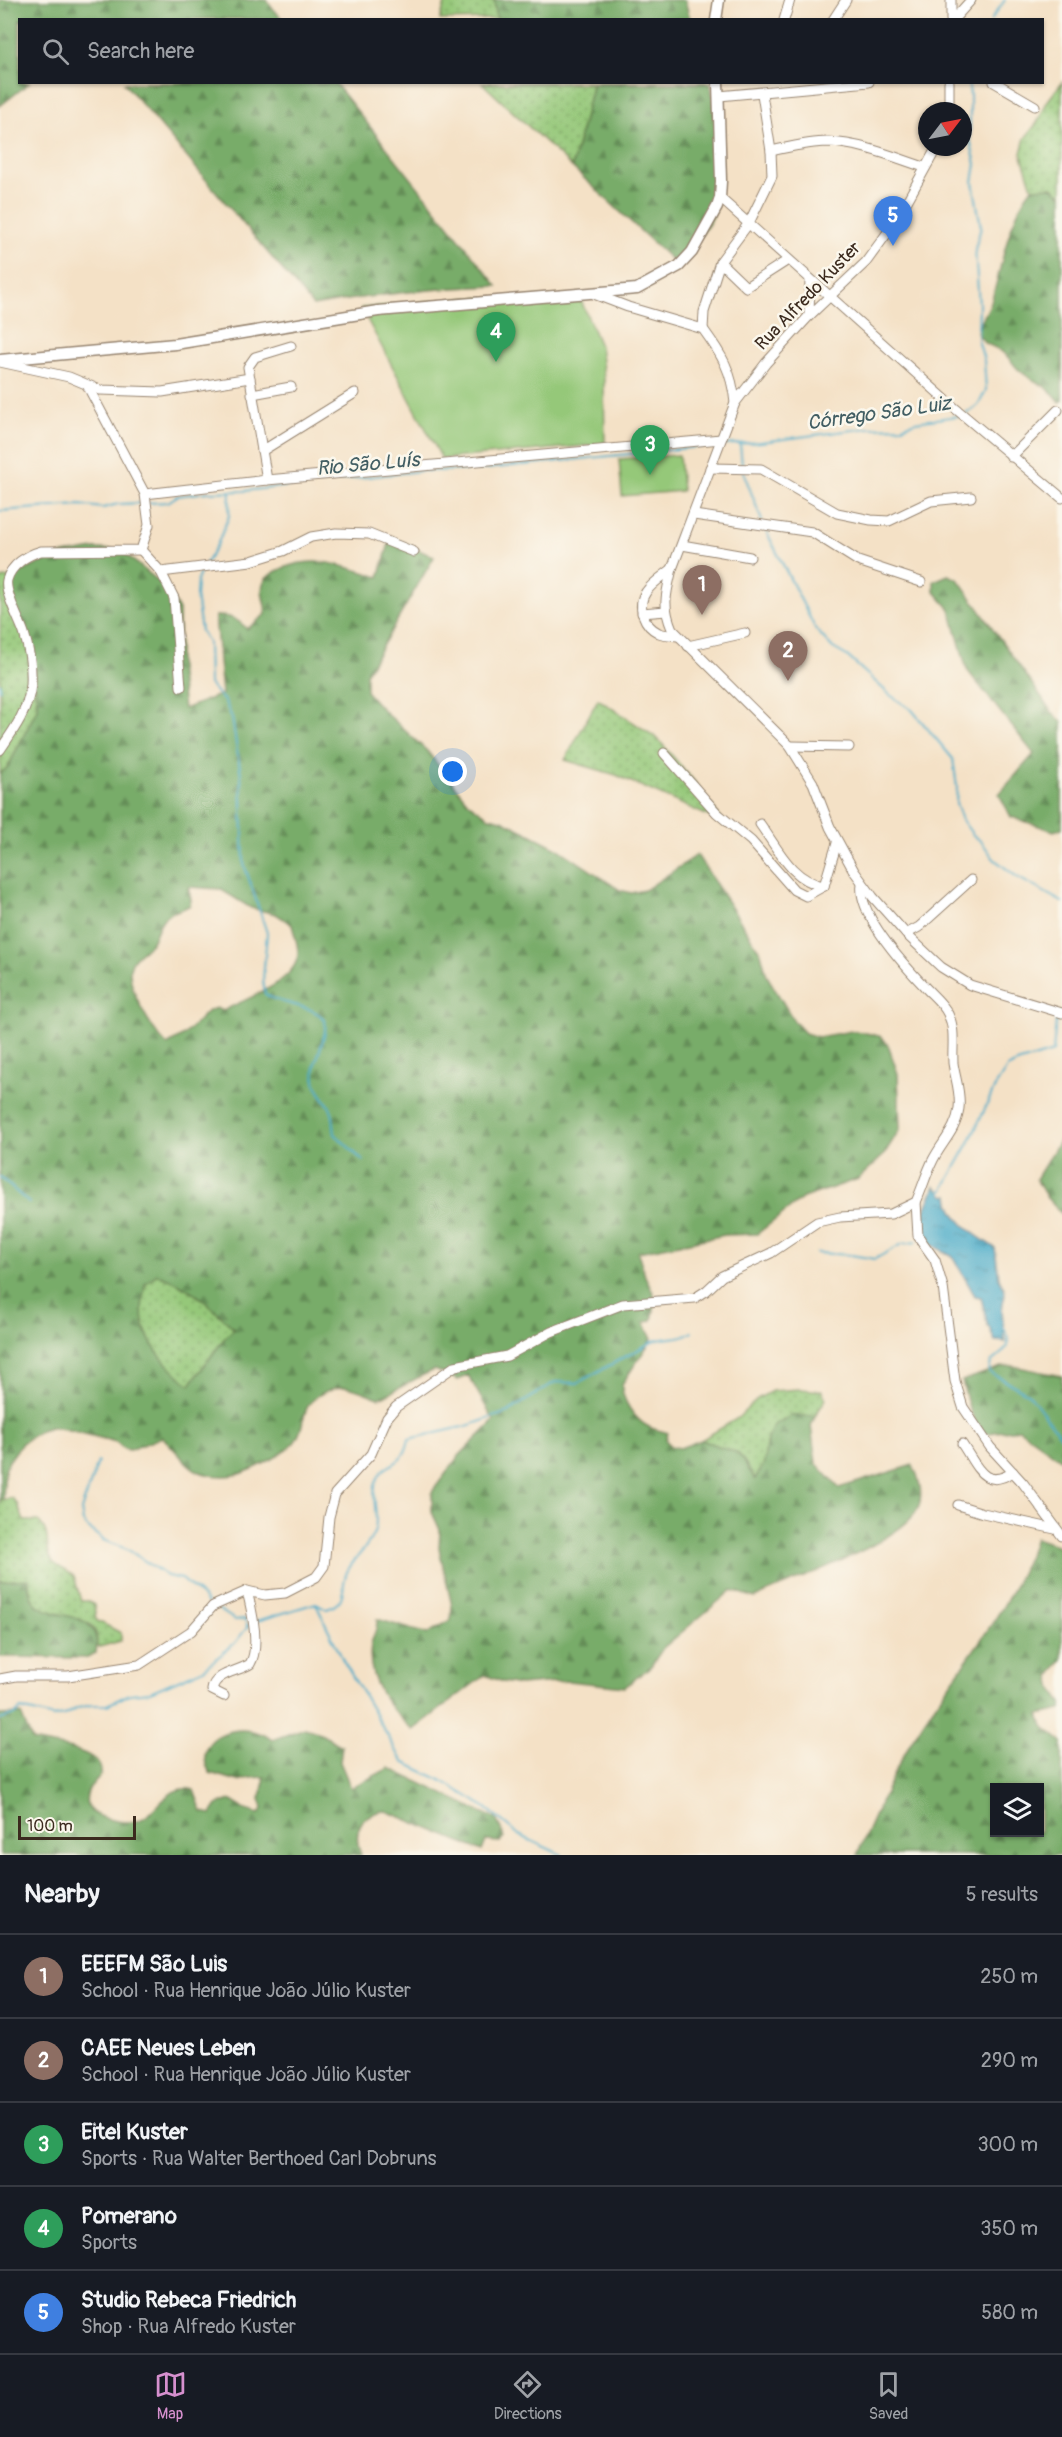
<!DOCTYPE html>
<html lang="en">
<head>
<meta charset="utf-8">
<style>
	body { margin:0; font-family:Pangolin,sans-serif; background:#242831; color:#f1f3f6 }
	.controls { position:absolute; right:18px; bottom:18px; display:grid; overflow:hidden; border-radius:0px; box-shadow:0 2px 4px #0004 }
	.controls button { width:54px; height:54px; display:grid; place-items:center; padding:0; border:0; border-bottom:2px solid #363941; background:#171b24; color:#f1f3f6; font:30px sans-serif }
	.compass { position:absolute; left:918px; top:102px; width:54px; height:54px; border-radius:50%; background:#171b24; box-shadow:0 2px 4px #0004; rotate:58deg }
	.scale { position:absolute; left:18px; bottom:15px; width:118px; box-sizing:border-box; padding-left:6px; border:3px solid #3b2a1e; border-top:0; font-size:16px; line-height:21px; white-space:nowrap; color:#3b2a1e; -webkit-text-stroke:4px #fbf7ec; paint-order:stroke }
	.you { position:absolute; left:453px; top:772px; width:21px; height:21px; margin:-15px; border:4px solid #fff; border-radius:50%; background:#1a73e8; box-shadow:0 0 0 9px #1a73e833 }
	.badge { display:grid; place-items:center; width:39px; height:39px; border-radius:50%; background:#d690ce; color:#fff; font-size:20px; font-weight:700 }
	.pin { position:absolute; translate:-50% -50px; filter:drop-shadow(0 2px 3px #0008) }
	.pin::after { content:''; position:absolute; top:32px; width:21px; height:18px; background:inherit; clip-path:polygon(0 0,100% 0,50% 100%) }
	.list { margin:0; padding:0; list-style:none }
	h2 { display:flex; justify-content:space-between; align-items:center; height:78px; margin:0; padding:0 24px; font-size:26px }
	h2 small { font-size:20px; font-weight:400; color:#9ea1a6 }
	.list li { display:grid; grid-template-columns:39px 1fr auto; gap:18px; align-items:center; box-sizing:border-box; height:84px; padding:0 24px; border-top:2px solid #363941 }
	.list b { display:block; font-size:22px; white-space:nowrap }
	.list p { margin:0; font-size:20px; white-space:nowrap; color:#9ea1a6 }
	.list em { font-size:20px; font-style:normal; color:#9ea1a6 }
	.icon { flex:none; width:33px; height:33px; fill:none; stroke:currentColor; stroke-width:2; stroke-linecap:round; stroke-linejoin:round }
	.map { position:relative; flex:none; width:1062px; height:1855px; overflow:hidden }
	.search { position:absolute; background:#171b24; box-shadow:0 2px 4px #0004; left:18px; right:18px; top:18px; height:66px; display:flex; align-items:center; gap:15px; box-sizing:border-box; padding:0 21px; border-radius:0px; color:#9ea1a6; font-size:22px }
	.sheet { height:498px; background:#171b24 }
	nav { display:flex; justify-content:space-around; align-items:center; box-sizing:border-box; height:84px; border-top:2px solid #363941; background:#171b24; font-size:16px; color:#9ea1a6 }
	nav a { display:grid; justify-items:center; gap:3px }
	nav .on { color:#d690ce }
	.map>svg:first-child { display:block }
</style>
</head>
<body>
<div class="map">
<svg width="1062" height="1855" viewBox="0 0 1062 1855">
	<defs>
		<pattern id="grass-dots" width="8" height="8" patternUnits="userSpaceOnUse" patternTransform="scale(1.5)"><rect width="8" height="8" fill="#95c879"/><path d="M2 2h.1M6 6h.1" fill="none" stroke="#7ba363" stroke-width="1.8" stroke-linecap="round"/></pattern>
		<pattern id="forest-firs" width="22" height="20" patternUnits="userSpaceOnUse" patternTransform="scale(1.5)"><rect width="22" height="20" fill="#78ac69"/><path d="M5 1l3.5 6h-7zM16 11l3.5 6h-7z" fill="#648c56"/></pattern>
		<pattern id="water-ripples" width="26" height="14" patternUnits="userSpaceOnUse" patternTransform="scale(1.5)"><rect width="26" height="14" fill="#49aac8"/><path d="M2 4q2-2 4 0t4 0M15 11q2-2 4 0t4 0" fill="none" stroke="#3e8ba2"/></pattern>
	</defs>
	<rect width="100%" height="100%" fill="#fbf7ec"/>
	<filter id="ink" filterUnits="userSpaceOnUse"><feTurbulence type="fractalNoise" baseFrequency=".0167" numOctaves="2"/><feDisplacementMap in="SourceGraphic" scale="12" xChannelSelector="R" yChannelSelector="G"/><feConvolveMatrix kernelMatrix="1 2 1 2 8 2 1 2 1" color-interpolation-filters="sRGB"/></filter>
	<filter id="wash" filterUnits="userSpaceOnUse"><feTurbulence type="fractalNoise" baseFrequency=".008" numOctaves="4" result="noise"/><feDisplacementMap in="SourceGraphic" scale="24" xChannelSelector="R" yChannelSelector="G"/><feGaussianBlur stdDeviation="1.35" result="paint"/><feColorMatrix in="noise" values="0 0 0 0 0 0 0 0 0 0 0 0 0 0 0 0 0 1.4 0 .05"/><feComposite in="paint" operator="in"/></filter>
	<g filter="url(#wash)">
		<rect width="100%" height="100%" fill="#f4e1c6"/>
		<!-- grass -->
		<g fill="url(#grass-dots)" stroke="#68794c" stroke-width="1.5">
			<polygon points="446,0 494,0 497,19 440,20"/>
			<polygon points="1062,82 1062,195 1052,187 1032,188 1021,153 1025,138 1037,123 1047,102"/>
			<polygon points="482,83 593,83 572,167"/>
			<polygon points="10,577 31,644 37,709 8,767 0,774 0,579"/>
			<polygon points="598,699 657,738 693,780 724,823 616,775 565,760"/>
			<path d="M 157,1274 C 189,1285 211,1306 235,1330 L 224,1339 L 189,1386 C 172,1371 150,1349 144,1326 C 140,1313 143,1297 145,1284 Z"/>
			<polygon points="800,1389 822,1391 826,1399 815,1416 791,1416 767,1438 764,1464 755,1479 738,1453 701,1440 738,1418 757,1399 772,1391"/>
			<path d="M 12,1498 L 17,1503 L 24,1521 L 38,1521 C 53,1534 43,1550 53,1562 C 58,1567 68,1571 74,1576 L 81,1601 L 88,1601 L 94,1605 L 96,1620 L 121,1633 L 121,1641 L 96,1648 C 106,1598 26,1635 29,1580 L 0,1581 L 0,1500 Z"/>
		</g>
		<!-- forest -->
		<g fill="url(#forest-firs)" stroke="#5a6b44" stroke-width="1.5" fill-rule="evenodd">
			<polygon points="0,0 266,0 282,19 20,20 20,82 29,83 0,106"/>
			<polygon points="494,0 685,0 690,19 497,19"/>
			<path d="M 124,83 L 335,83 L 497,286 C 433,288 376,294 313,306 Z"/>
			<path d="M 593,83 L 710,83 C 719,117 727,181 713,216 C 705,233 689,250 675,263 L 572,167 Z"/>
			<path d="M 1052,187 L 1062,195 L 1062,401 L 1060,402 C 1049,385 1034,383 1019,370 C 1013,365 1009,356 1002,352 C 990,343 986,348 977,332 C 981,319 988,312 992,299 C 1003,262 1008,219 1032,188 Z"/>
			<path d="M 391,537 L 434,557 L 366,674 L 366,691 L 381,708 L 427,751 L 468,802 L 489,817 L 502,820 L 557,848 L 620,890 L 631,893 L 645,890 L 697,855 L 761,953 L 767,976 L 794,1021 L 805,1033 L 818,1037 L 852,1031 L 862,1032 L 882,1037 L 888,1045 L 898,1074 L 900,1129 L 883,1156 L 858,1179 L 803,1198 L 757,1234 L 725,1235 L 638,1252 L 645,1276 L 656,1299 L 652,1320 L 644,1323 L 652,1339 L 622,1384 C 621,1400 635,1420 649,1427 C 655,1430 662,1431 668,1433 L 666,1440 L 670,1446 L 680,1448 L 701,1440 L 735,1452 L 742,1458 L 755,1479 L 764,1464 L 767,1438 L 775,1424 L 791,1416 L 815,1416 L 811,1426 L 816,1463 L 839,1488 L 913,1465 C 919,1477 923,1493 919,1506 C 907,1541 789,1581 755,1598 L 732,1590 L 663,1648 L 651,1666 L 625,1687 L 568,1681 L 520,1685 L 503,1682 L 485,1675 L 413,1730 C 388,1708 366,1681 371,1645 C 372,1635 378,1632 377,1619 L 427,1634 L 451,1620 L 452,1606 L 439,1548 L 440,1530 L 432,1512 L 432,1492 L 458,1457 L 494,1421 L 468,1375 L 458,1380 L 435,1370 C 415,1377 399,1390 379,1398 C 354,1389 343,1380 319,1395 C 313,1399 307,1406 305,1413 C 302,1424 300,1438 291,1446 C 281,1456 248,1473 234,1475 C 224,1477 208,1476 198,1471 C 185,1465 174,1447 162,1437 L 130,1450 L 124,1449 L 116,1442 L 65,1429 L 51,1427 L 41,1430 L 22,1443 L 9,1461 L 5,1470 L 3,1499 L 0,1500 L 0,774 L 8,767 L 37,709 L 37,703 L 31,644 L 7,597 L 10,577 L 58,555 L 95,549 L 120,550 L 166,587 L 179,610 L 179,667 L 184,709 L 222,694 L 215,616 C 230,616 237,618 247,629 L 266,614 C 266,604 259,591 264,582 C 267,575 276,571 283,568 C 316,554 347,567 379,577 ZM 188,887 L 220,889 L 251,908 L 276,914 L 292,925 C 294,934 298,943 298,953 C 297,983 245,998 223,1011 L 216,1008 L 208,1011 L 184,1035 L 167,1045 C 153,1031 122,983 132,962 C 136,954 147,949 152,942 C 157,933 159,920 169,914 C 174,911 182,910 190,905 L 191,900 ZM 157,1274 C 189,1285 211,1305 234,1329 L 224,1339 L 190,1385 C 172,1371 150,1349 144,1326 C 140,1313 143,1297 145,1284 Z"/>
			<polygon points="948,575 958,579 1052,712 1062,722 1062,828 1054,831 1011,817 999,794 1034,754 967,670 950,609 934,591 934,581"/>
			<polygon points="1062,1137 1062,1214 1047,1198 1036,1179"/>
			<polygon points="1013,1366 1062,1376 1062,1460 1019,1429 981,1434 969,1408 962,1381 1001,1367"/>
			<path d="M 1035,1538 L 1062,1547 L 1062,1659 L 1050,1676 L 1053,1690 L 1062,1703 L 1062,1710 L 1039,1715 L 1043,1726 L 1062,1742 L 1062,1855 L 857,1855 C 874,1818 889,1779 910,1744 C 950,1674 1011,1615 1035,1538 ZM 994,1788 L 1040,1788 L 1040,1832 L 994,1832 Z"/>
			<path d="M 29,1579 C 24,1635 104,1594 96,1653 L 85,1658 L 0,1657 L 0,1581 Z"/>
			<path d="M 21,1714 L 32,1741 C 50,1746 104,1748 101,1775 C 80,1795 80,1814 112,1820 C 120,1822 131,1823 140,1820 C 160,1811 168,1782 194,1790 L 202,1812 L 211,1814 L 217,1805 L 230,1800 L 246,1810 L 259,1814 L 263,1808 L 260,1799 L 265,1777 L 250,1778 L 238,1781 L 210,1773 C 187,1734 247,1718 272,1740 L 305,1728 L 317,1732 L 342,1746 L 340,1762 L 351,1788 L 389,1768 L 496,1819 L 505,1837 L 500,1842 L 486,1841 L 482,1851 L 386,1811 C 360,1813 352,1831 361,1855 L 0,1855 L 0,1715 Z"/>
		</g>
		<!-- pitch -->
		<g fill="#95c879" stroke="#68794c" stroke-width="1.5">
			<polygon points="467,298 580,298 600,346 604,378 605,444 442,459 361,308"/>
			<polygon points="679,455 682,491 622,496 619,459"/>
		</g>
		<!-- water -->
		<path fill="url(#water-ripples)" stroke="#426a73" stroke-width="1.5" d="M 935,1186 L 945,1196 L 949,1195 C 950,1220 975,1235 995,1248 L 999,1278 L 1005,1290 L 1002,1310 L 1005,1342 L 995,1341 L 987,1323 L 981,1297 L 975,1296 L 953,1257 L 924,1240 C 916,1221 929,1204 935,1186 Z"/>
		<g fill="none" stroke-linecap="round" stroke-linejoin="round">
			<!-- stream -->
			<g stroke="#49aac8" stroke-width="2">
				<polyline points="991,20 1005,0"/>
				<polyline points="966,414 979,404 986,390 984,360 978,340 979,305 975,249 981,227 973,182 976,164 970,140 970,94 968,82"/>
				<polyline points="740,444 742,465"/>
				<polyline points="723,445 761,442 868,428 902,427 915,422 958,416"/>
				<polyline points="743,471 762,521"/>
				<polyline points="149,503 168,502 177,496 208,492 244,491 420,471 475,470 717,445"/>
				<polyline points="0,511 79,505 103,508 118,504 144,503"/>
				<polyline points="765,529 816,630 833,648 847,656 890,695 912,710 953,759 957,787 956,803 962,820 973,835 981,841 994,859 1017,877 1062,902"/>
				<polyline points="206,563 217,545 229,516 230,491"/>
				<path d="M 201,570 L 197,581 L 196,596 L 201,631 L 208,642 L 209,684 L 225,702 L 232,718 L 241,775 L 244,864 L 267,933 L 263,980 L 265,994 C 283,1007 309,1002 325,1020 C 328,1041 311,1060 315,1081 C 317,1092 324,1097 329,1106 C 335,1115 333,1124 335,1134 L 363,1161"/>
				<polyline points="0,684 0,689"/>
				<polyline points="0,1177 29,1203"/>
				<polyline points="941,1193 969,1143 996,1085 1007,1068 1017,1063 1053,1052 1056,1020"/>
				<polyline points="817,1253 851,1255 875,1259 902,1244 916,1242"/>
				<path d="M 1003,1327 C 1015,1344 1004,1352 991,1362 L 989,1372 L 1029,1394 L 1062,1438"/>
				<polyline points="98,1462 81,1510 83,1522 87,1527 103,1540 127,1549 167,1576 182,1579 204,1598 208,1604"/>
				<polyline points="316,1604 343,1660 403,1762 439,1779 485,1807 519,1835 562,1855"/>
				<polyline points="218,1609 235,1620 245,1619 247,1626"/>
				<path d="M 257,1621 L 316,1603 L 327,1609 C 349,1601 340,1587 347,1572 C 354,1557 370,1547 375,1530 C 379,1514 370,1495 377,1480 C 385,1459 403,1471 409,1439 L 467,1426 L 508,1412 L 555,1382 L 577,1383 L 654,1341 C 667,1336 680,1340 692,1332"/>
				<polyline points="0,1720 14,1715 21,1709 54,1717 64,1715 78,1708 91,1705 107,1705 130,1694 150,1692 204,1669 235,1643 249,1625"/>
			</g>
		</g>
	</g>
	<g filter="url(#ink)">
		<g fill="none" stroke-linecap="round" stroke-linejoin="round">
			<!-- minor casing -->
			<g stroke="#988672" stroke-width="11">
				<g id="minor">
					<polyline points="784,20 790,0"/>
					<polyline points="833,20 846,0"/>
					<polyline points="951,20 951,0"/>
					<polyline points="953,20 971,0"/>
					<polyline points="949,82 949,111"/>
					<polyline points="994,82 1035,106"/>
					<polyline points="719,96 869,82"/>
					<path d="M 771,151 C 790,147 809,142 828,142 C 860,143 894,157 924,167"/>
					<polyline points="720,198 956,409 1062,498"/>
					<polyline points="720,262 746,287 788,260"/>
					<path d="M 594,294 L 628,307 L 703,329 C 722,355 732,371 735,403 L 672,569 C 666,594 662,605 672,629 L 790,746 L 813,783 L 830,827 L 854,871 L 873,897 L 906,934 L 941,967 L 970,985 L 1062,1013"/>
					<polyline points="809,316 810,279"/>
					<polyline points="703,329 704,312 720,262 749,223 772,176 771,151 762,94"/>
					<polyline points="0,362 69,377 100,390 162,392 250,378"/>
					<polyline points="252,394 291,387"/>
					<polyline points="735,403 766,363 809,316 866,262 896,221 937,147"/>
					<polyline points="262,451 355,393"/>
					<polyline points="1011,457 1058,410"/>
					<polyline points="710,468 761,469 837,513 871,520 889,521 931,501 971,497"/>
					<polyline points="267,480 248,367 255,357 291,346"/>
					<polyline points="145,494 267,480 721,439"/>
					<polyline points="694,515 812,532 858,561 921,582"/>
					<polyline points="682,545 750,557"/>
					<polyline points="141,550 161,572 174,598 181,687"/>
					<path d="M 672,569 C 663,576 652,583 646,592 C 636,606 644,626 659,633 C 664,635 672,635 678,636"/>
					<polyline points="161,572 251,561 283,551 311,537 336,533 369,534 414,552"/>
					<polyline points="642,613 666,611"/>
					<polyline points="688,646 745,633"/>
					<polyline points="790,746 849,747"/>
					<path d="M 0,750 C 14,730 29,709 31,684 C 32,667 29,649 24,633 C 20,621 4,592 7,580 C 11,565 27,555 41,551 L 141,550 L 149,525 L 145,494 L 87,385"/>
					<polyline points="664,753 717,813 751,841 794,890 806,896 824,886"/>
					<path d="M 760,824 C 778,849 792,881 824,886 L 837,843"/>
					<polyline points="906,934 919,927 971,880"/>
					<polyline points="916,1202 918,1236 935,1260 943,1287 955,1381 963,1407 990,1447 1023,1483 1062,1536"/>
					<path d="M 962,1444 C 977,1466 984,1491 1013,1472"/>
					<polyline points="958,1505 983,1513 1055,1529"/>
					<path d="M 0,1679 L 16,1676 L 68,1676 L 139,1665 L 191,1631 L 213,1606 L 247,1591 L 265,1595 L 285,1593 L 316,1577 L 324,1566 L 329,1517 L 335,1494 L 371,1454 L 387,1418 L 396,1407 L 455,1366 L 507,1356 L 551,1332 L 623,1304 L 695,1298 L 706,1291 L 722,1276 L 771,1253 L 817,1222 L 840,1217 L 891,1214 L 916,1202 C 922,1189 926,1174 933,1160 C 942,1142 957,1129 959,1108 C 961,1092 955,1078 953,1063 C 952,1046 956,1030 948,1014 C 943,1003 932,995 924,986 C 904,965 857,914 862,884"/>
					<path d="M 224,1696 L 212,1690 C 214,1673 237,1672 250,1664 C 260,1648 252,1610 247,1591"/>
				</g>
			</g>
			<!-- major casing -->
			<g stroke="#988672" stroke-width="13">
				<g id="major">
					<polyline points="716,20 719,0"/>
					<polyline points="0,360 175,344 378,311 637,289 679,266 692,252 717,207 720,198 721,181 718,82"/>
				</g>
			</g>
			<!-- minor -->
			<use href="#minor" stroke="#fff" stroke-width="9"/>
			<!-- major -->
			<use href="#major" stroke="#fff" stroke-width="10"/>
		</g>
	</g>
	<g text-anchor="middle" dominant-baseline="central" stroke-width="5" stroke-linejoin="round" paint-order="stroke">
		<!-- street labels -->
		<g font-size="18" fill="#3b2a1e" stroke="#fbf7ec">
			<text transform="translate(808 296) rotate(-46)">Rua Alfredo Kuster</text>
		</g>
		<!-- water labels -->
		<g font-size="20" font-style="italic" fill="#415d62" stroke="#fbf7ec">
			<text transform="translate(879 413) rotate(-8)">Córrego São Luiz</text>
			<text transform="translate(368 464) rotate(-5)">Rio São Luís</text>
		</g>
	</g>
</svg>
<div class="controls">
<button><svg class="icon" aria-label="layers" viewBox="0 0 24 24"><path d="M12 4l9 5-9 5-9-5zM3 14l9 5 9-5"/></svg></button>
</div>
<svg class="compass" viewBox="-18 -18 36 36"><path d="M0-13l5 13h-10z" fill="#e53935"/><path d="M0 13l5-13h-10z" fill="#9ea1a6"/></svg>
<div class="scale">100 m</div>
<div class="you"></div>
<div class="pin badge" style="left:702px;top:615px;background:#8d6e63">1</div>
<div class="pin badge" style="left:788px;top:681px;background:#8d6e63">2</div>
<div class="pin badge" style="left:650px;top:475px;background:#2e9e5b">3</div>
<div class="pin badge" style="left:496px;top:362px;background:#2e9e5b">4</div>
<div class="pin badge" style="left:893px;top:246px;background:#3f7fe0">5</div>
<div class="search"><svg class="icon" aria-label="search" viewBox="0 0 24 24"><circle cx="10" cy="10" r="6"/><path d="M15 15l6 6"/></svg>Search here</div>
</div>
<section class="sheet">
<h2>Nearby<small>5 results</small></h2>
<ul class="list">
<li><span class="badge" style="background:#8d6e63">1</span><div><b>EEEFM São Luis</b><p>School · Rua Henrique João Júlio Kuster</p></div><em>250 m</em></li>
<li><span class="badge" style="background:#8d6e63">2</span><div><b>CAEE Neues Leben</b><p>School · Rua Henrique João Júlio Kuster</p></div><em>290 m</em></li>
<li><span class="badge" style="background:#2e9e5b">3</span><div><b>Eitel Kuster</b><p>Sports · Rua Walter Berthoed Carl Dobruns</p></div><em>300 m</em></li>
<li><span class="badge" style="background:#2e9e5b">4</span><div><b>Pomerano</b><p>Sports</p></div><em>350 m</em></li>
<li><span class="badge" style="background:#3f7fe0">5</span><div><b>Studio Rebeca Friedrich</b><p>Shop · Rua Alfredo Kuster</p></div><em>580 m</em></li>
</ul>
</section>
<nav>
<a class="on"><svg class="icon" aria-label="map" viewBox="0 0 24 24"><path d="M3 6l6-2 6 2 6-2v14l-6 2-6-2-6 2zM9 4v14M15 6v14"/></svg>Map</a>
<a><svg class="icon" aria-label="directions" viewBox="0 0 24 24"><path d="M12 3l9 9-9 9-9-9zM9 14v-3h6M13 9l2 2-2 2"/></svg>Directions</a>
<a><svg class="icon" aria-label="saved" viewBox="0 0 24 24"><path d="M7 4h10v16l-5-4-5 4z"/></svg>Saved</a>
</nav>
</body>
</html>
